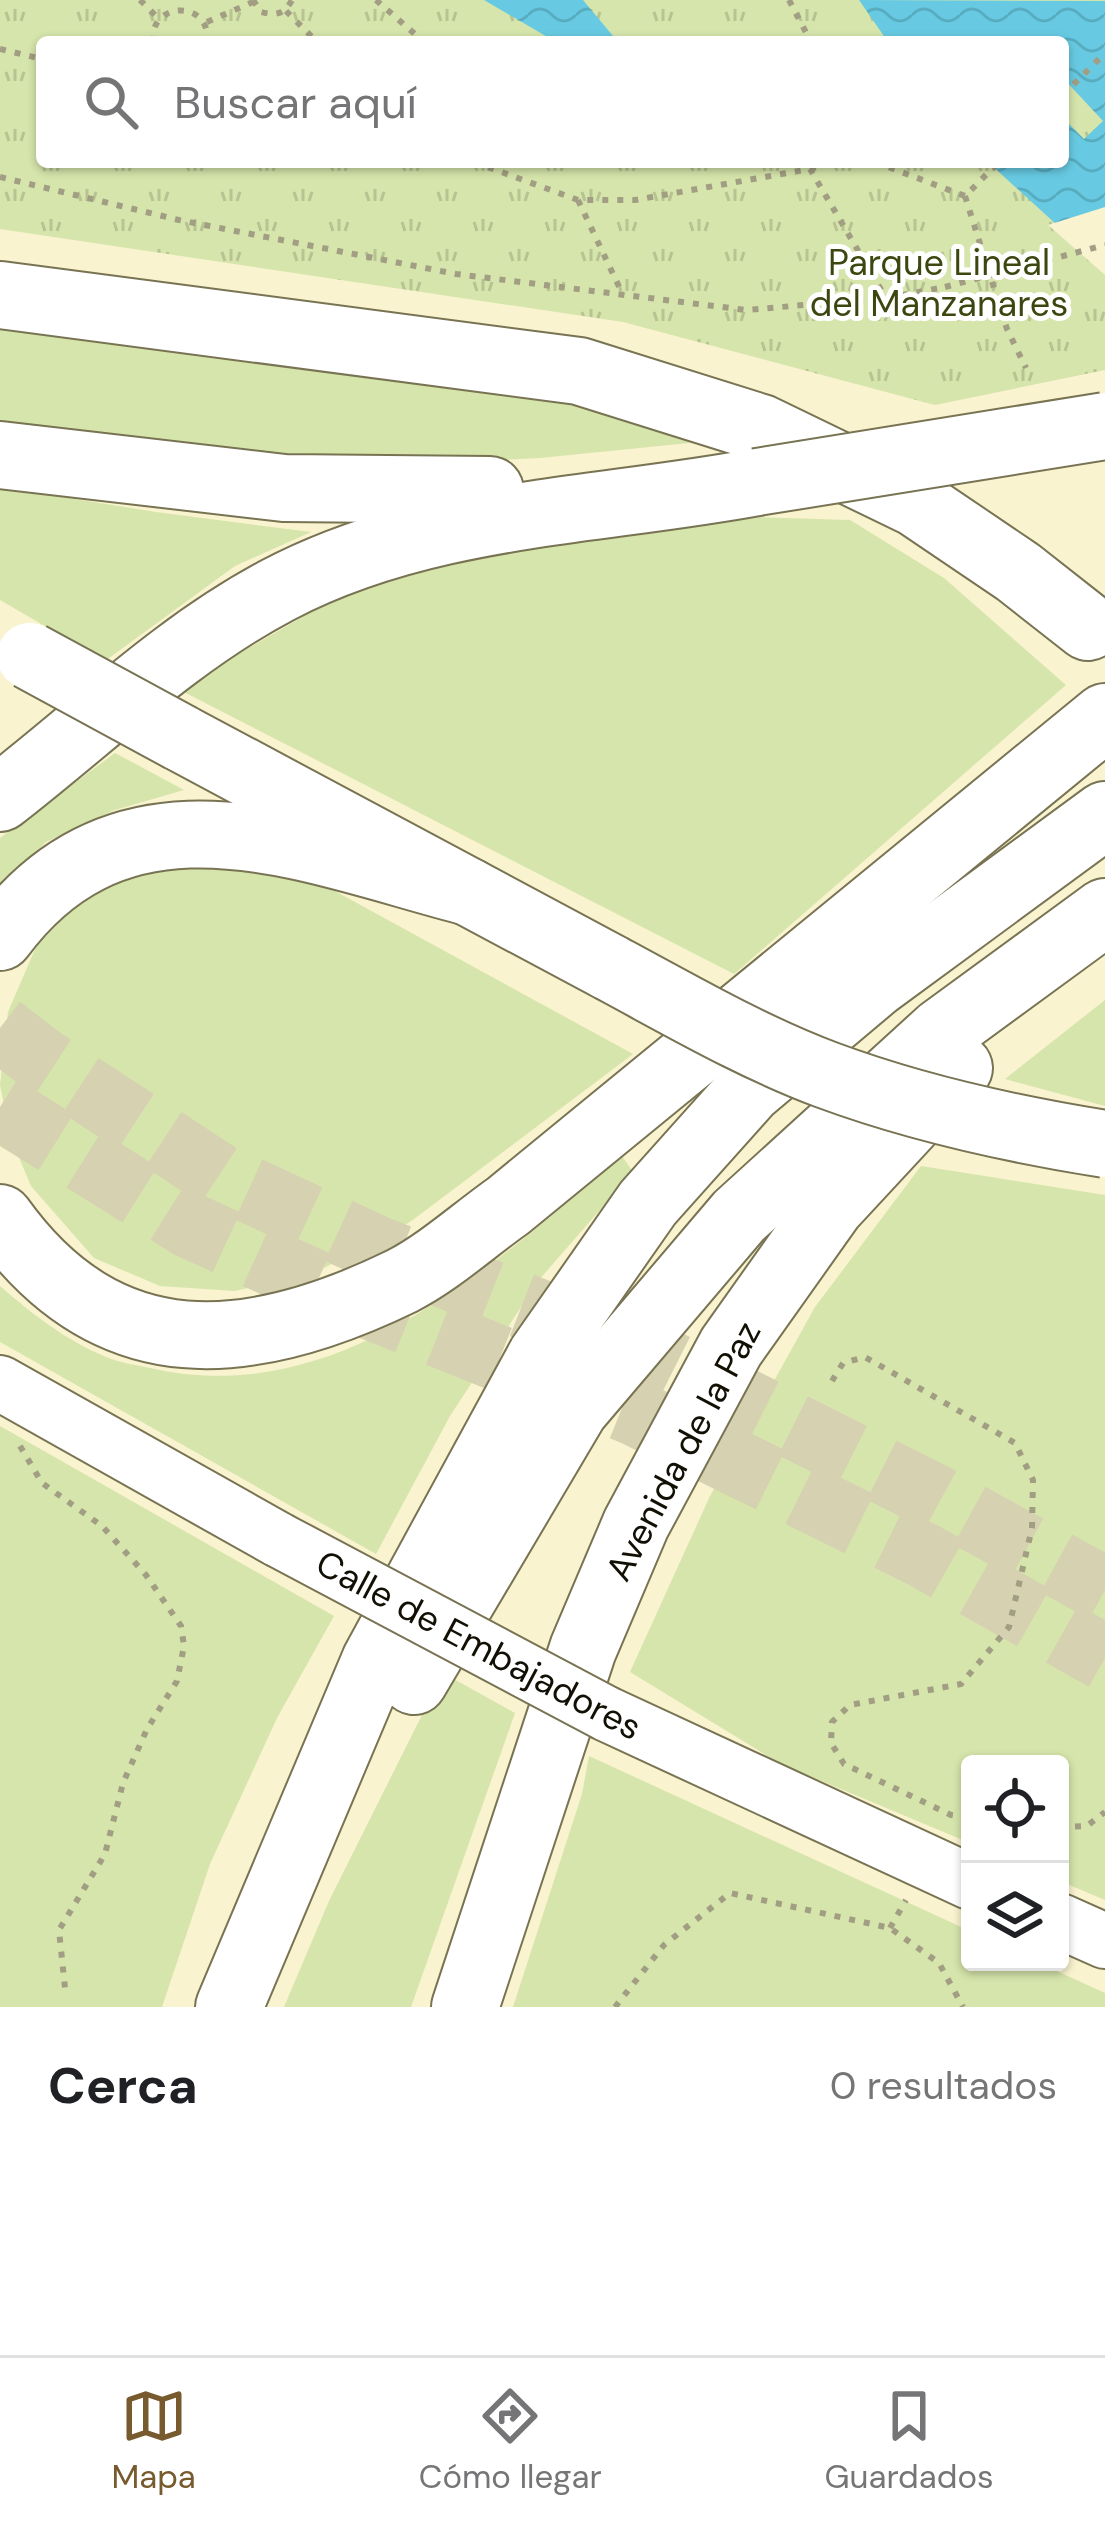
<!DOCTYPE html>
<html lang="es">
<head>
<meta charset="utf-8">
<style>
	body { margin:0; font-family:"DM Sans",sans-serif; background:#f6f6f6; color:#202124 }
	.controls { position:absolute; right:36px; bottom:36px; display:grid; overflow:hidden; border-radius:12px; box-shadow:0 3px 9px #0004 }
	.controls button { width:108px; height:108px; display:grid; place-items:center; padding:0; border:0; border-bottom:3px solid #e0e0e0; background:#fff; color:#202124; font:60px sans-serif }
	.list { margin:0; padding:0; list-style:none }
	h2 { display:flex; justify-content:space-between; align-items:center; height:156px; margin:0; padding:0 48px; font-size:51px }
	h2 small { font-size:39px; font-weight:400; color:#757577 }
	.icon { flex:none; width:66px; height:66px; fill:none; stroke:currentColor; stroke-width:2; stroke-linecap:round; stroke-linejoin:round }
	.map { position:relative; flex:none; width:1105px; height:2007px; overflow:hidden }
	.search { position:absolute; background:#fff; box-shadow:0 3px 9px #0004; left:36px; right:36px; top:36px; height:132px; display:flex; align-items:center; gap:30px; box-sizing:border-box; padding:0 42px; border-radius:12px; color:#757577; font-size:45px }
	.sheet { height:348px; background:#fff }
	nav { display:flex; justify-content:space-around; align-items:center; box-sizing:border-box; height:168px; border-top:3px solid #e0e0e0; background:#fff; font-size:33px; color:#757577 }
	nav a { display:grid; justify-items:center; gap:6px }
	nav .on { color:#775a2d }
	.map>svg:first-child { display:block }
</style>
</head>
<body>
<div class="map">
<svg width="1105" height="2007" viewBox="0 0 1105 2007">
	<defs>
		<pattern id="park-tufts" width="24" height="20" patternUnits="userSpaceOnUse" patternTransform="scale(3)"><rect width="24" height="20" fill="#d6e5ab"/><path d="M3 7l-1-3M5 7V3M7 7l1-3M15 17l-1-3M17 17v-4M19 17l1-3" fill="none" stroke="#b7c392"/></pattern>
		<pattern id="water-waves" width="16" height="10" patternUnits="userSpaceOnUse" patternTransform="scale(3)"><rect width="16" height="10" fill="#67cae2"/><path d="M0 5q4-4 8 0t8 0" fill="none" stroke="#58acc0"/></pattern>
	</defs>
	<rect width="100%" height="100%" fill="#f9f3cf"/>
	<!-- grass -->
	<g fill="#d6e5ab">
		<polygon points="0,329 550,396 699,442 540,458 308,469 121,443 0,420"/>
		<polygon points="0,487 156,512 311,532 235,566 105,661 0,600"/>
		<polygon points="758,517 850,520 944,578 1066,685 734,974 178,689 330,601 492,549"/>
		<polygon points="115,753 184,790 115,810 46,842 0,887 0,838"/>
		<polygon points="215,855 322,884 633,1054 410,1222 309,1276 234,1291 160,1286 94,1258 31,1186 10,1136 0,1085 8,1012 36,947 75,905 125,874"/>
		<polygon points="1105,1000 1105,1106 1005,1079"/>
		<path d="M 622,1156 L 633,1172 L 538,1281 L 450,1416 L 376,1554 L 0,1342 L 0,1286 C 32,1314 67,1341 106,1357 C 120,1363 136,1365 150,1368 C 337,1411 491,1267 622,1156 Z"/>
		<polygon points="921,1166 1105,1195 1105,1900 1060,1881 1060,1764 970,1764 970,1843 781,1764 630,1672 710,1496 815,1307"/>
		<polygon points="0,1426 334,1616 277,1718 210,1864 162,2007 0,2007"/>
		<polygon points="443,1673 515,1713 411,2007 284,2007 329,1901"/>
		<polygon points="589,1756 970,1931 970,1962 1037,1962 1105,1993 1105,2007 513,2007 582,1794"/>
	</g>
	<!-- park -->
	<path fill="url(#park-tufts)" fill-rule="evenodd" d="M 0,0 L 1105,0 L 1105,370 L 935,405 L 623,322 L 0,229 ZM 42,42 L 1063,42 L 1063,162 L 42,162 Z"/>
	<!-- water -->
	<g fill="url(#water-waves)">
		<polygon points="484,0 583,0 618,42 556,42"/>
		<polygon points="859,0 1105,1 1105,269 988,162 1063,162 1063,118 1084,139 1103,121 1063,78 1063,42 888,42"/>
	</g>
	<!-- pier -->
	<polygon fill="#f9f3cf" points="1105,207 1105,275 1048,225"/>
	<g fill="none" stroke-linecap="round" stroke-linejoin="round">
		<!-- highway-tunnel -->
		<g stroke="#d6d1b1" stroke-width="66" stroke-dasharray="66 33" stroke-linecap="butt">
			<polyline points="0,1028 43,1061 219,1176 378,1249 668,1363 937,1498 1105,1590"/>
			<polyline points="0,1107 189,1225 346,1297 633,1412 923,1555 1105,1658"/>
		</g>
		<!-- secondary casing -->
		<g stroke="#787353" stroke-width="58">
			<g id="secondary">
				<polyline points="0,1383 279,1540"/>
				<polyline points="607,1714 970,1882"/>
				<polyline points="1060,1921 1105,1941"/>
			</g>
		</g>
		<!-- highway casing -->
		<g stroke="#787353" stroke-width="70">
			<g id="highway">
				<polyline points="0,295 579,371 761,428 916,503 1018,572 1088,627"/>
				<polyline points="0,455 284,488 490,490"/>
				<polyline points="181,738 611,968"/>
				<path d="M 0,798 C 92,727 174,645 278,590 C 426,512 595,512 757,482"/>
				<path d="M 0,937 C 125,768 304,849 469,892"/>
				<path d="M 0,1218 C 109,1370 250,1355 402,1281 C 439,1262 474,1230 508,1206 L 1105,717"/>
				<polyline points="414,1681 575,1409 739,1216 941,1032 1105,912"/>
				<polyline points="229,2007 375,1661 541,1356 648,1203 749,1090 875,984 1105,815"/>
				<polyline points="465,2007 583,1649 636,1524 731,1347 831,1206 959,1068"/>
			</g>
		</g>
		<!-- path -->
		<g stroke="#a29e83" stroke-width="6" stroke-dasharray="6 9" stroke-linecap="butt">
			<polyline points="140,0 157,17"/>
			<path d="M 253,0 L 261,12 C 277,16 284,14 292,0"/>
			<polyline points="376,0 424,42"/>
			<polyline points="789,0 811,42"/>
			<polyline points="286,11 317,42"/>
			<polyline points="207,22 253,2"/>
			<path d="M 153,42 C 149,0 212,0 207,42"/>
			<polyline points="0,49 42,59"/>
			<polyline points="1063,95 1105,53"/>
			<polyline points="474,162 578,200 635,200 810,169 886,298"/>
			<polyline points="875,162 965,196 999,162"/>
			<polyline points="810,169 836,162"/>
			<polyline points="0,177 179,220 456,274 746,310 886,298 945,287"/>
			<polyline points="965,196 1007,329 1026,368"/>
			<polyline points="578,200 623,295"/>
			<polyline points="832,1381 843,1363 865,1357 1015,1443 1033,1480 1032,1528 1009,1627 961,1684 850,1705 832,1722 831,1743 844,1764 951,1815 970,1818"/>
			<polyline points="20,1446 42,1483 102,1526 146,1575 181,1626 184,1646 177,1681 147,1729 123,1783 105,1854 59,1930 65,1988"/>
			<polyline points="1060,1827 1087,1826 1105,1812"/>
			<polyline points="890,1928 906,1900"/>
			<polyline points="615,2007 664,1945 730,1893 890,1928 939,1963 963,2007"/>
		</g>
		<!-- secondary -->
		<use href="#secondary" stroke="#fff" stroke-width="54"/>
		<!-- highway -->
		<use href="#highway" stroke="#fff" stroke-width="66"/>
		<!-- secondary-bridge casing -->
		<g stroke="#787353" stroke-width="58" stroke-linecap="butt">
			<polyline id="secondary-bridge" points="279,1540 607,1714"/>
		</g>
		<!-- highway-bridge casing -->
		<g stroke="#787353" stroke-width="70" stroke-linecap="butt">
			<g id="highway-bridge">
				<polyline points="757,482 1105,426"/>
				<polyline points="30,656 181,738"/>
				<path d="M 611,968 C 682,1006 752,1047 827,1075 C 916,1108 1011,1129 1105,1144"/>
			</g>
		</g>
		<!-- path-bridge -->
		<polyline stroke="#a29e83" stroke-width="6" stroke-dasharray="6 9" stroke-linecap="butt" points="945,287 1105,245"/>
		<!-- secondary-bridge -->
		<use href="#secondary-bridge" stroke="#fff" stroke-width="54"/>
		<!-- highway-bridge -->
		<use href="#highway-bridge" stroke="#fff" stroke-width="66"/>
	</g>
	<g text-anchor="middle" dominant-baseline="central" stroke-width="10" stroke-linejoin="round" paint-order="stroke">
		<!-- park labels -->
		<g font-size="36" fill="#3c4710" stroke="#fff">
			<text x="939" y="262">Parque Lineal<tspan x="939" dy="41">del Manzanares</tspan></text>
		</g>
		<!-- street labels -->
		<g font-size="36" fill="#121004" stroke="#fff">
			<text transform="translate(683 1451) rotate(-62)">Avenida de la Paz</text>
			<text transform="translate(479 1645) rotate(28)">Calle de Embajadores</text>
		</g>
	</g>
</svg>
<div class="controls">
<button><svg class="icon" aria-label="locate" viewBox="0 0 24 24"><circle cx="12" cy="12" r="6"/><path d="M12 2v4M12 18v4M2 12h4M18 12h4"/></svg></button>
<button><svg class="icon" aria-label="layers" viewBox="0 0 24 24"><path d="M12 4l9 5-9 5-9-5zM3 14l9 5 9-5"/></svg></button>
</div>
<div class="search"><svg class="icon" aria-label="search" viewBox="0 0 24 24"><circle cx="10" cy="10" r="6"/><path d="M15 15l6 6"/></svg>Buscar aquí</div>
</div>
<section class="sheet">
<h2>Cerca<small>0 resultados</small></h2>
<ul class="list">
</ul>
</section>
<nav>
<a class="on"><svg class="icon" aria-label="map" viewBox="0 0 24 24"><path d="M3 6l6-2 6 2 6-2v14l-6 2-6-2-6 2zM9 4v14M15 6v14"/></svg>Mapa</a>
<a><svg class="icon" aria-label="directions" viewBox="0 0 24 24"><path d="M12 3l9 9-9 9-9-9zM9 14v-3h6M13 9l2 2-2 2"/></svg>Cómo llegar</a>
<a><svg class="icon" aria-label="saved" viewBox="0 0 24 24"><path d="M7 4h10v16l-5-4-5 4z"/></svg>Guardados</a>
</nav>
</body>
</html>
